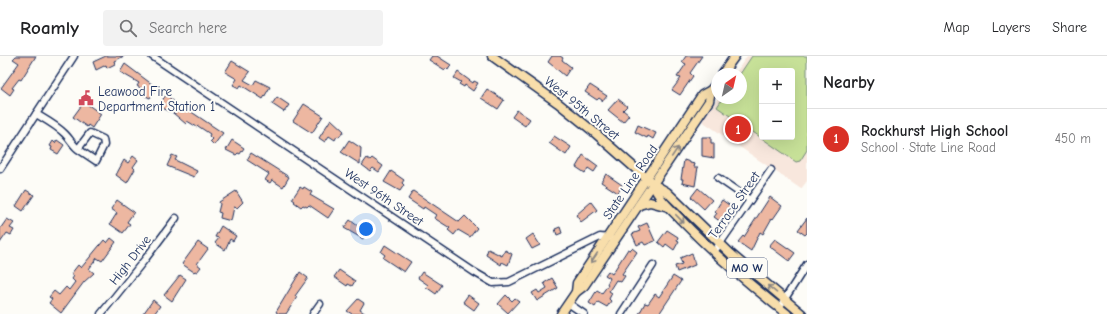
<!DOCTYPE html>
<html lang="en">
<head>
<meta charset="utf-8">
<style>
	body { margin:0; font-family:"Comic Neue",sans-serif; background:#f2f2f2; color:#202124 }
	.controls { position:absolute; right:12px; top:12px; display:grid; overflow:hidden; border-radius:4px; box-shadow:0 4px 16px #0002 }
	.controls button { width:36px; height:36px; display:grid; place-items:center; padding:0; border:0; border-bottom:1px solid #e0e0e0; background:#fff; color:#202124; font:20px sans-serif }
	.compass { position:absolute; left:711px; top:12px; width:36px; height:36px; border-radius:50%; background:#fff; box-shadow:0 4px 16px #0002; rotate:34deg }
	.you { position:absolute; left:366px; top:173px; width:14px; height:14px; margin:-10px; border:3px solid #fff; border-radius:50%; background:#1a73e8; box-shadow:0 0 0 6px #1a73e833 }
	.badge { display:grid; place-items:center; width:26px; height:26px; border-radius:50%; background:#d93025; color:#fff; font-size:13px; font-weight:700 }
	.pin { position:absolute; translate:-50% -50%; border:2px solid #fff; box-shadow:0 1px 4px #0006 }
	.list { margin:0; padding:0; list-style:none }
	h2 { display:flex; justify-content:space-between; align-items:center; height:52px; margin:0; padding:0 16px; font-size:17px }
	h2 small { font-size:13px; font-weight:400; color:#757577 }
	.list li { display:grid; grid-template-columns:26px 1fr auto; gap:12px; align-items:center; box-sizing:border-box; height:60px; padding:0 16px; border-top:1px solid #e0e0e0 }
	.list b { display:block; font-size:15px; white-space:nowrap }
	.list p { margin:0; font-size:13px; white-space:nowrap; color:#757577 }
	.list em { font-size:13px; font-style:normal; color:#757577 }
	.icon { flex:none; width:22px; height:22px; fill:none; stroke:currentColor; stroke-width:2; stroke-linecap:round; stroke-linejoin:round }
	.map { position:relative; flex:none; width:807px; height:258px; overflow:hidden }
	header { display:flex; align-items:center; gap:24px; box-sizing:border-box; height:56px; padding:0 20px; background:#fff; border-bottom:1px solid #e0e0e0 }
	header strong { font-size:19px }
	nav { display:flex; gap:22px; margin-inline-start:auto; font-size:14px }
	.search { width:280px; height:36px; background:#f2f2f2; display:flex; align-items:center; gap:10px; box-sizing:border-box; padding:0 14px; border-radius:4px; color:#757577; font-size:15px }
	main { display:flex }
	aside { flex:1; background:#fff }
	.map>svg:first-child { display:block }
</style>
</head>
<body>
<header>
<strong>Roamly</strong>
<div class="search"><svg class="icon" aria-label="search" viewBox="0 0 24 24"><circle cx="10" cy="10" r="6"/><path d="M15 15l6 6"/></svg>Search here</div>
<nav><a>Map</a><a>Layers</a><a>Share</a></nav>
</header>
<main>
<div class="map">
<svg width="807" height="258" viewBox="0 0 807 258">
	<rect width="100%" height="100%" fill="#fdfcf7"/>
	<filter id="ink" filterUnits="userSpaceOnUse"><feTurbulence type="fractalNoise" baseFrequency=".025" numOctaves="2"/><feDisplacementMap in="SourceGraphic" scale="8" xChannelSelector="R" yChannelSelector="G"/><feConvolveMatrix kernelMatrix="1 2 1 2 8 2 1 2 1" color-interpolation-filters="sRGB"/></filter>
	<g filter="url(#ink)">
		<!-- built -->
		<path fill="#f8e7dd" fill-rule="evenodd" d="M 747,0 L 807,0 L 807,125 L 801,133 L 702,65 L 718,42 L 741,42 L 741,18 L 735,18 ZM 762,15 L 792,15 L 792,81 L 762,81 Z"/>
		<!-- pitch -->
		<path fill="#c7e198" stroke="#71887b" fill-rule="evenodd" d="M 752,0 L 807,0 L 807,94 L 800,105 L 796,106 L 717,51 L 723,42 L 741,42 L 740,18 ZM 762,15 L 792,15 L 792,81 L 762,81 Z"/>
		<!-- building -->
		<g fill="#edb7a1" stroke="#1b2f5e">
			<polygon points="16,0 36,0 21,24 19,23 12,32 14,33 10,39 1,32 19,7 13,3"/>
			<polygon points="106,0 124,0 114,5 115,8 107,12 106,9 96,14 93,6"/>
			<polygon points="432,0 437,0 451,9 448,14 446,12 445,14 429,4"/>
			<polygon points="552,0 560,0 563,2 562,4 571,11 565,20 548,6"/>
			<polygon points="686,0 702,0 690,17 693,20 680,39 672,34 681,22 677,21 686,8 682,6"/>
			<polygon points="232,5 250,16 244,24 253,29 256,24 270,31 263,43 241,29 239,32 233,29 237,23 225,16"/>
			<polygon points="125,8 157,32 150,42 139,37 142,33 137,30 139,27 120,16"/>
			<polygon points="458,16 473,27 474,25 478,27 473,35 465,29 464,31 459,28 461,26 454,22"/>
			<polygon points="590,29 607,40 603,45 599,42 597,44 585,36"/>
			<polygon points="487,33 504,44 498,53 481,42"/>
			<polygon points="166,39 176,47 174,50 181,55 184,51 223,77 214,89 210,85 212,83 209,80 210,78 198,70 197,71 187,65 186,68 173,57 158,50"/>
			<polygon points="277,41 289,49 284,56 272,48"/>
			<polygon points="618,43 627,50 623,54 629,59 623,66 608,54"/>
			<polygon points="84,46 101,58 92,72 88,69 87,71 73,61"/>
			<polygon points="304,48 323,60 312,77 293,65"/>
			<polygon points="517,54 530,63 525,70 512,61"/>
			<polygon points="331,63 344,75 339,81 337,80 335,84 329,80 325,86 319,82"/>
			<polygon points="638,69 656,77 653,83 648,80 647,82 635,76"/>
			<polygon points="554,80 571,91 566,99 549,87"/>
			<polygon points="702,81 711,81 711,87 714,87 714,102 702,100"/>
			<polygon points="57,84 64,89 58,98 51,94 52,91 50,90 53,85 55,87"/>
			<polygon points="232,84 244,92 240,98 238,97 236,99 226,94"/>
			<polygon points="349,84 361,92 360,108 341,96"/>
			<polygon points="251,97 289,121 283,131 272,124 270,127 265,124 269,118 247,104"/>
			<polygon points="172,99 177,101 175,104 197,115 194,121 167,110"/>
			<polygon points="583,99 598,110 594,116 588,112 585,117 576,111"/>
			<polygon points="133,100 138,104 133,111 135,113 127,127 116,119 124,104 128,107"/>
			<polygon points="367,102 370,104 372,102 383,110 379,116 373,112 370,115 362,109"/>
			<polygon points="684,104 690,106 690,107 695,108 694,111 698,111 695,130 682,127 683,123 681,123"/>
			<polygon points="391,115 404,124 402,127 404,129 400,135 384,126"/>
			<polygon points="606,118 622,129 618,137 601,126"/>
			<polygon points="300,131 303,133 304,131 312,136 310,139 334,153 328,162 309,149 307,151 303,149 301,151 294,146 295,145 292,143"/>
			<polygon points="698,132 712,144 704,153 691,141"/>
			<polygon points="26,134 34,139 23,155 16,150"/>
			<polygon points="236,135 243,146 237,152 234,151 231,165 220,162 221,157 218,156 220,148 219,146"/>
			<polygon points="413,135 459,166 465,160 477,172 470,181 458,174 454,179 448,174 450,172 434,162 436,159 424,151 423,153 408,143"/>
			<polygon points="770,141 782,150 773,163 772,162 763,178 760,176 751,195 738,186 743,180 744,181"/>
			<polygon points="117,144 134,156 127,166 130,168 123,177 110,168 117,157 111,153"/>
			<polygon points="722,144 732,151 721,166 714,161 717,157 715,155"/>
			<polygon points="591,146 597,154 581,166 576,159"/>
			<polygon points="807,162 807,177 805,179 798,174"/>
			<polygon points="7,163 14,167 10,172 14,174 11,179 7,177 0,187 0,173"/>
			<polygon points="350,164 367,177 363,183 344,172"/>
			<polygon points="647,167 655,185 645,189 643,186 637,189 632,178 640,175 638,171"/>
			<polygon points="221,170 236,180 233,185 230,183 225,194 215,187 219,182 215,181"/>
			<polygon points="560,171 562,177 557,179 555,173"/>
			<polygon points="667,174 678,181 677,184 679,185 674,194 666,188 664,191 658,186"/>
			<polygon points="533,178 540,189 532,193 526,183"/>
			<polygon points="111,182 116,186 102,205 97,202 89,213 94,217 84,226 61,257 49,247 52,243 49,241 54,235 59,239 66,231 69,234 75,226 72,223 74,220 71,218 78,209 81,212 104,184 107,187"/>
			<polygon points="775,183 795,197 789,205 769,190"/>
			<polygon points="198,186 208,193 197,208 201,211 197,216 195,215 194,216 182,208"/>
			<polygon points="385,189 411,206 404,216 383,202 385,199 381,196"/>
			<polygon points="632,192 637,196 622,218 625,220 621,226 616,224 609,235 612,237 609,243 611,245 607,251 598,246 595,251 589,247 597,234 602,237 608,229 607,228 610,222 605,219 608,215 612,218 628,193 630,194"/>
			<polygon points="488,193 502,200 505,194 512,198 508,209 502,206 501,209 486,199"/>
			<polygon points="692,197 695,209 677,216 675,210 682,208 680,202"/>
			<polygon points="339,214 355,225 352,230 348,228 347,230 334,221"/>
			<polygon points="300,216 308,222 295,240 297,241 286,258 279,258 276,256"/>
			<polygon points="422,216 442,229 436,238 426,231 428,229 418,222"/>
			<polygon points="180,219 186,223 172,245 164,239"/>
			<polygon points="673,220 681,225 659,258 639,258 645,247 648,248 655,238 659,241"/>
			<polygon points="552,222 558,232 537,245 532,237 537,234 539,237 547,232 544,227"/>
			<polygon points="468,239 479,247 474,254 463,246"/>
			<polygon points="506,239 512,245 515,242 519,245 508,257 498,248"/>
			<polygon points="358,243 364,247 360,254 366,258 352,258 347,255"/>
			<polygon points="153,244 160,250 154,258 143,258"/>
		</g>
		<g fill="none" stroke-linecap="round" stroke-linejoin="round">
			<!-- minor casing -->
			<g stroke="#1b2f5e" stroke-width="9">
				<g id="minor">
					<polyline points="152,0 474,216 493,227 509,226 600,181 610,182"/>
					<path d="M 36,58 C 46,64 57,70 65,78 C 70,83 73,89 78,93 L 96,105 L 104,89 L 103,83 L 90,77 L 78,93"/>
					<polyline points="0,113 74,0"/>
					<polyline points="718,122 750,144"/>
					<polyline points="714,196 771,114"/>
					<polyline points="568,247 584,258"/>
					<polyline points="779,252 807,208"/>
					<polyline points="101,258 146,202 176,162"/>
					<polyline points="313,258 320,248"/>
					<polyline points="621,258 653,209"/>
				</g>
			</g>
			<!-- major casing -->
			<g stroke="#1b2f5e" stroke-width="11">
				<g id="major">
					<polyline points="492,0 558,47 594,76 653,128 667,136 731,198 802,258"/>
					<polyline points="722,18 735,0"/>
					<path d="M 653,128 C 658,143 670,152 681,164 C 714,198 750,229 787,258"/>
					<polyline points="639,149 650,146 665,150"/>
					<polyline points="576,236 584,230 709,45 711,34 717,26"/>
					<polyline points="561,258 576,236 577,227 702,39 711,34"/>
				</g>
			</g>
			<!-- minor -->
			<use href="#minor" stroke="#fdfcf7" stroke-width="6"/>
			<!-- major -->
			<use href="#major" stroke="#f8deab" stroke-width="8"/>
		</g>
		<!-- one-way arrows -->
		<defs><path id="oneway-shaft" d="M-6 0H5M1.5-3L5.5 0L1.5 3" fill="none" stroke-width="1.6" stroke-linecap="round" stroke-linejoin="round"/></defs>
		<g stroke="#8a8684">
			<use href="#oneway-shaft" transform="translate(675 96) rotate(-56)"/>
			<use href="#oneway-shaft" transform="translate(680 163) rotate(46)"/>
			<use href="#oneway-shaft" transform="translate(594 202) rotate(124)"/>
			<use href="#oneway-shaft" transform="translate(772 233) rotate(-140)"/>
		</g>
	</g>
	<!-- icons -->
	<defs>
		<g id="civic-bare" transform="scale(1.2)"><path d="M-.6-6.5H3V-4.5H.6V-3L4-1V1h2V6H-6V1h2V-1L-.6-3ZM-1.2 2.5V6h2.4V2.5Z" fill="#d1495b" stroke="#fdfcf7" stroke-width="2.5" paint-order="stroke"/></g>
	</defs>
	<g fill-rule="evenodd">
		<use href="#civic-bare" x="86" y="42"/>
	</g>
	<g text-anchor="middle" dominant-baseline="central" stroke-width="4" stroke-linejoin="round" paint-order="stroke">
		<!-- shield labels -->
		<rect fill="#fdfcf7" stroke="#5f6c8c" stroke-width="1" x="727" y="202" width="40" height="20" rx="3"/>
		<g font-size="12" font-weight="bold" fill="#1b2f5e">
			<text x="747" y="212">MO W</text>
		</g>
		<!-- poi labels -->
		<g font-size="13" fill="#1b2f5e" stroke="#fdfcf7" text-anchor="start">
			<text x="98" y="35">Leawood Fire<tspan x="98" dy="15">Department Station 1</tspan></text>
		</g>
		<!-- street labels -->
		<g font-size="13" fill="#1b2f5e" stroke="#fdfcf7">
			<text transform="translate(582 52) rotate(39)">West 95th Street</text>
			<text transform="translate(630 126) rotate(-56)">State Line Road</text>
			<text transform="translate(384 141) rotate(34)">West 96th Street</text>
			<text transform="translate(734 149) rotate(-55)">Terrace Street</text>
			<text transform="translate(130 204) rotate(-52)">High Drive</text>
		</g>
	</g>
</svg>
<div class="controls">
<button>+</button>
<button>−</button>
</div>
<svg class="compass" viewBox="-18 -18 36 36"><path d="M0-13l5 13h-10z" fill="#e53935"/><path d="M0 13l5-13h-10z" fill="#757577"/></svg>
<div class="you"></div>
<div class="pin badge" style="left:738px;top:73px">1</div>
</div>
<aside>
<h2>Nearby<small></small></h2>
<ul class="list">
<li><span class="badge">1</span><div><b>Rockhurst High School</b><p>School · State Line Road</p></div><em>450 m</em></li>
</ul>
</aside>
</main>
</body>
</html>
